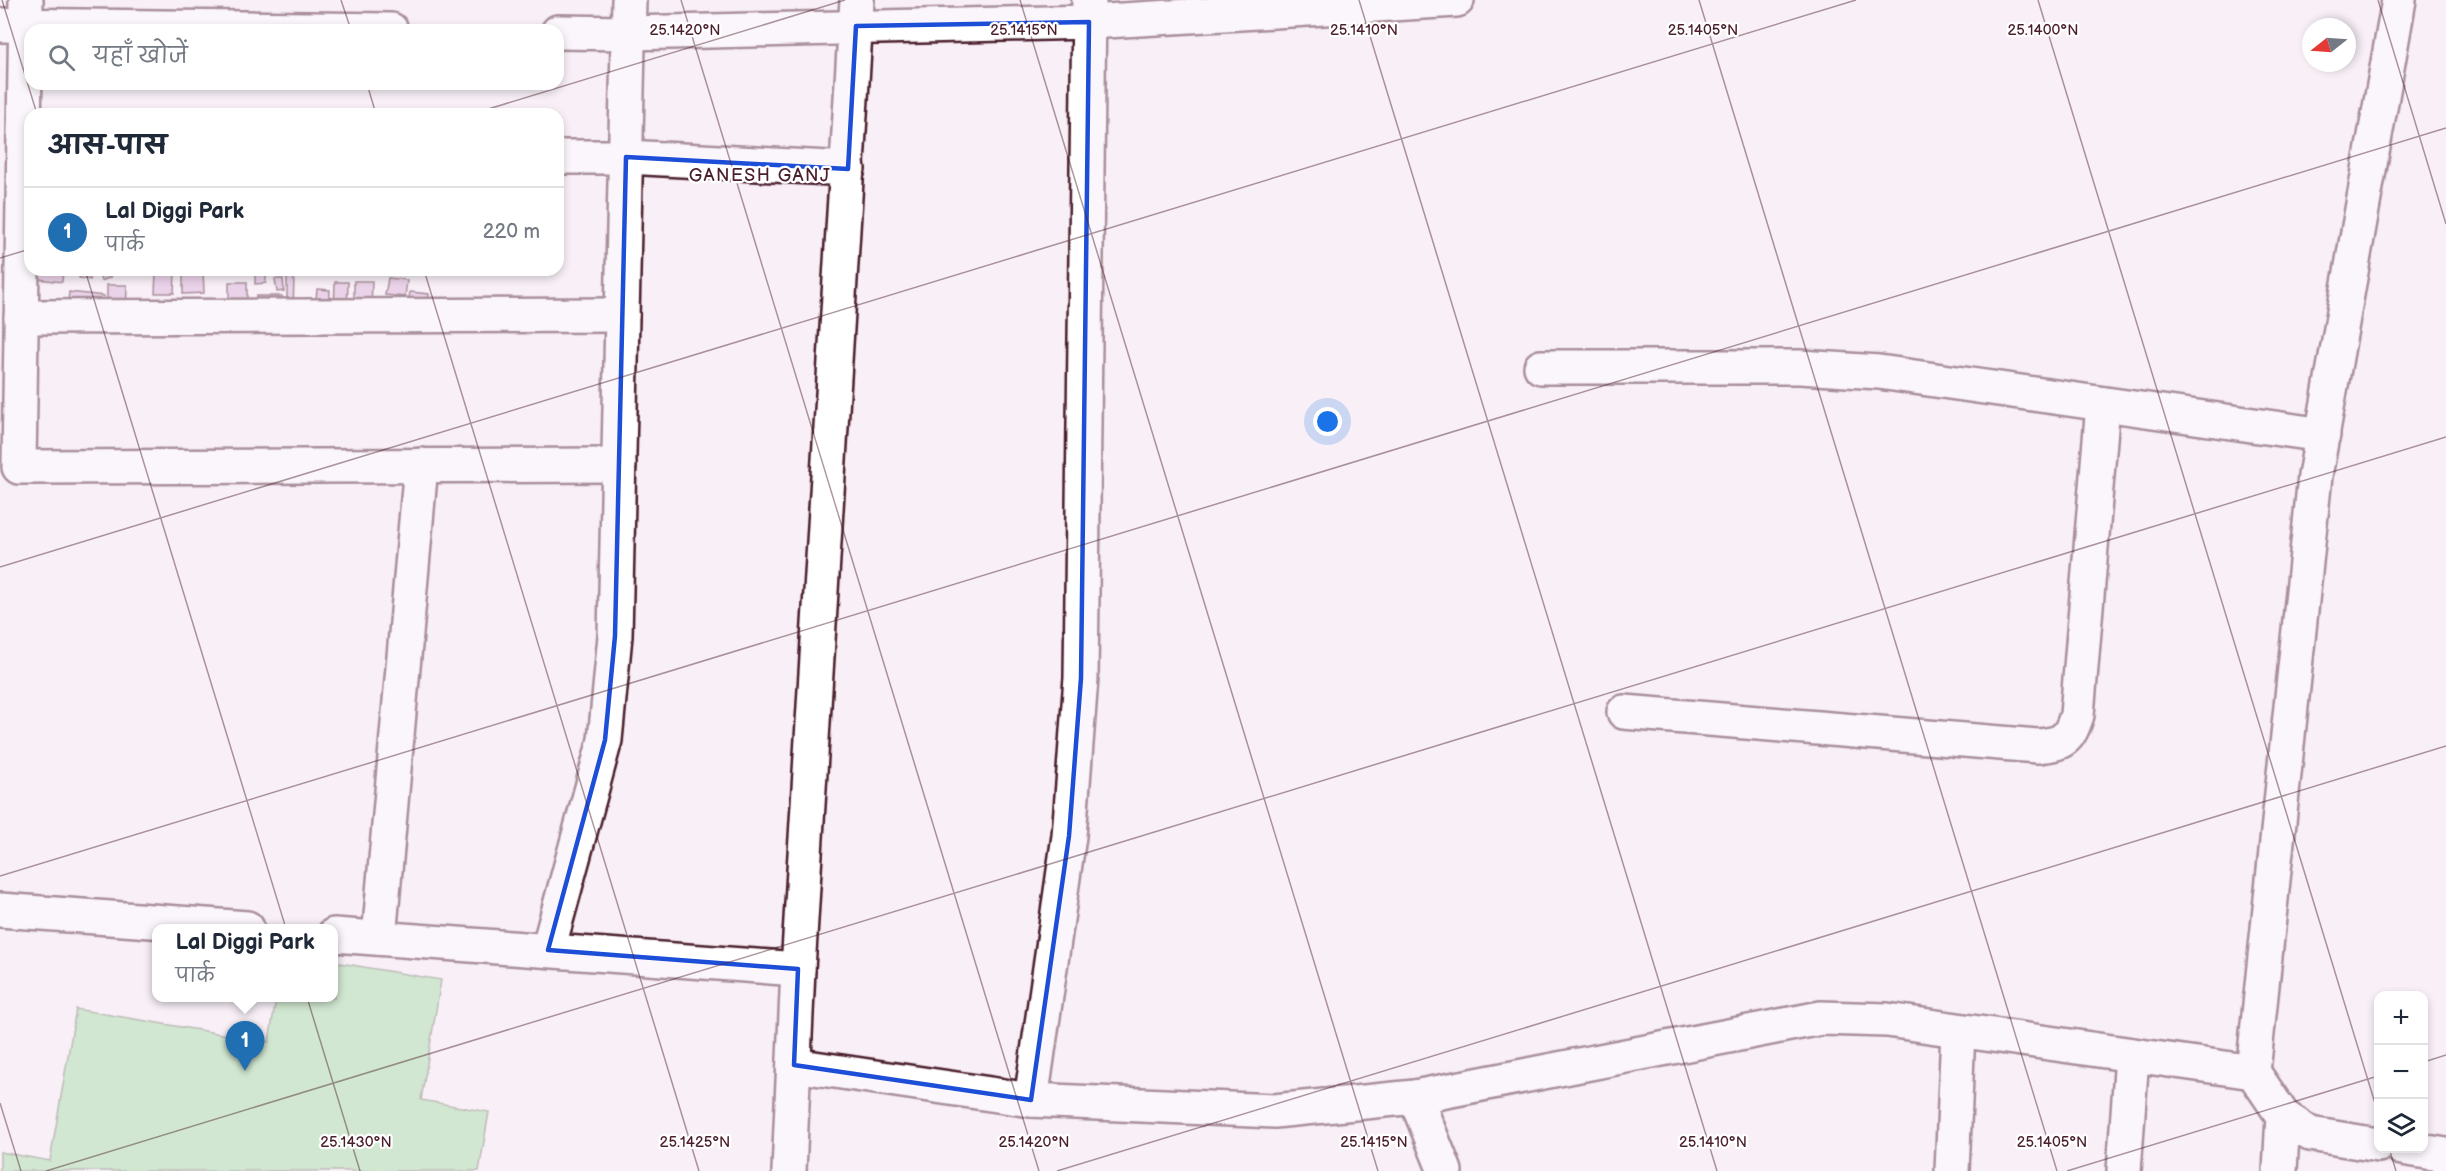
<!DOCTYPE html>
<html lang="hi">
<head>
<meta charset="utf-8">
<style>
	body { margin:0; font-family:"Balsamiq Sans","Playpen Sans Deva",sans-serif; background:#f6f6f7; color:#1f2937 }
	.controls { position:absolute; right:18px; bottom:18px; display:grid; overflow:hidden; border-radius:12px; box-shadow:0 3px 9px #0003 }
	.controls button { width:54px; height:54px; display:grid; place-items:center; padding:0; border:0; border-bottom:2px solid #e0e1e3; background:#fff; color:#1f2937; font:30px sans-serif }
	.compass { position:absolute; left:2302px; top:18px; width:54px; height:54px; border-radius:50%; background:#fff; box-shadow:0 3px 9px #0003; rotate:253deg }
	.you { position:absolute; left:1328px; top:422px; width:21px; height:21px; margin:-15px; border:4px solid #fff; border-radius:50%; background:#1a73e8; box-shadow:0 0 0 9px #1a73e833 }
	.badge { display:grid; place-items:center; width:39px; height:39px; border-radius:50%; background:#1f6fb2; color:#fff; font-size:20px; font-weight:700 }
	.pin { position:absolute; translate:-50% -50px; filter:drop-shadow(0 2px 3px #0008) }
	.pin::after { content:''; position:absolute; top:32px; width:21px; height:18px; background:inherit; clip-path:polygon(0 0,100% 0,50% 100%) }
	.popup { position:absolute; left:152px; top:924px; width:186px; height:78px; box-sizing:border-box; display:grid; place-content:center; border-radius:12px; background:#fff; filter:drop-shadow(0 2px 4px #0005); font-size:20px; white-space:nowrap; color:#747a83 }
	.popup b { font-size:22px; color:#1f2937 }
	.popup::after { content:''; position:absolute; left:50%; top:100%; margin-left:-12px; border:12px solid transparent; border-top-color:#fff }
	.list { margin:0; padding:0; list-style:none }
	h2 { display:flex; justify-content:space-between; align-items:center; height:78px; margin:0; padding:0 24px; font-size:26px }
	h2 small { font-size:20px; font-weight:400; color:#747a83 }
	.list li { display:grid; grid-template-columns:39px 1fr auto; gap:18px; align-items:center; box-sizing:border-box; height:90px; padding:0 24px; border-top:2px solid #e0e1e3 }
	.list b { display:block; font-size:22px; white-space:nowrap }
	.list p { margin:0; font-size:20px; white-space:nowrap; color:#747a83 }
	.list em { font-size:20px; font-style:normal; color:#747a83 }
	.icon { flex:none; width:33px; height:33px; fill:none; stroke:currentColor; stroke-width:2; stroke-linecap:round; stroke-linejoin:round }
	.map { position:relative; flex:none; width:2446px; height:1171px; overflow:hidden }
	.search { position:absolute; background:#fff; box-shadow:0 3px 9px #0003; left:24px; top:24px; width:540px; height:66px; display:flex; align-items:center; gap:15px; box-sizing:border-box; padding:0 21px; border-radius:18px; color:#747a83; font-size:22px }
	.panel { position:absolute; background:#fff; box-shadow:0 3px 9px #0003; left:24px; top:108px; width:540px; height:168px; border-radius:18px }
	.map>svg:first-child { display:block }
</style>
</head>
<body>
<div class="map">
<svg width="2446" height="1171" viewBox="0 0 2446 1171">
	<rect width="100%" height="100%" fill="#f8eff7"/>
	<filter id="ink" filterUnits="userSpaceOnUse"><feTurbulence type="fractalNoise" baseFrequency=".0167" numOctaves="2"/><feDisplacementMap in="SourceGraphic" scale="12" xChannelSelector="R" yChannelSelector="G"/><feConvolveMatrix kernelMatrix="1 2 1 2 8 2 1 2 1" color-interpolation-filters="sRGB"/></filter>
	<g filter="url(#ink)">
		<!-- green -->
		<polygon fill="#a3dda3" stroke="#767e67" stroke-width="1.5" points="334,962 441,980 421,1100 489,1112 479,1171 0,1171 0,1152 50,1161 76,1009 269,1042 276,998 334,998"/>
		<!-- building -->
		<g fill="#dab0d7" stroke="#4a1f2b" stroke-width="1.5">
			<polygon points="31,270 63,270 62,282 31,278"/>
			<polygon points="80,270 92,270 90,280 79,278"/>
			<polygon points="98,270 108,270 111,277 101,281"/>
			<polygon points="183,270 203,270 204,293 183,294"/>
			<polygon points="255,270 266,270 266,283 255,284"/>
			<polygon points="156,273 175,274 174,293 155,293"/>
			<polygon points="287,275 294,275 293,313 287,313"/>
			<polygon points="388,278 407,280 405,297 385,295"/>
			<polygon points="275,279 283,279 284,291 277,292"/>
			<polygon points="354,281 372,281 371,311 354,311"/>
			<polygon points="229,282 247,282 247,314 229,302"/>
			<polygon points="335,282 348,282 347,313 334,313"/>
			<polygon points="107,285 127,285 126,316 107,315"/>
			<polygon points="317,289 330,290 329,311 315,310"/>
			<polygon points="69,292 104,296 101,316 67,311"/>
			<polygon points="410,292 429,294 428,301 409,298"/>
			<polygon points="256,296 282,296 281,314 255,314"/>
		</g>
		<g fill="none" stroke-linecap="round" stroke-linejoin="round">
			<!-- minor casing -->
			<g stroke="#4a1f2b" stroke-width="38">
				<g id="minor">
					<polyline points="26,0 19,467 619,465"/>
					<polyline points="0,25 391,30"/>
					<polyline points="558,32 629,33 1089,22 1457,0"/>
					<polyline points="558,157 626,157 848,169"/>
					<polyline points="21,317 622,315"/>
					<polyline points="1541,367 1800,367 1879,372 2323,435"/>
					<path d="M 1624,712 L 2037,746 C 2063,744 2069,740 2077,715 L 2103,404"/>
					<polyline points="0,910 247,928"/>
					<polyline points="334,935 798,969"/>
					<polyline points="379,938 421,465"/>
					<polyline points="548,950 605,740 615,636 629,0"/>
					<polyline points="794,1065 1031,1100 1274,1111 1415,1097 1821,1018 1887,1020 2253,1072 2315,476 2399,0"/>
					<polyline points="2253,1072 2283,1116 2310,1134 2378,1145"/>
					<polyline points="1415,1097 1445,1171"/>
					<polyline points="1031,1100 1069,836 1081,678 1089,0"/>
					<polyline points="2402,1148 2446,1155"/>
					<polyline points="789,1171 798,969 857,0"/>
					<polyline points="1952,1171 1958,1031"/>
					<polyline points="2124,1171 2132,1055"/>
					<polyline points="2280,1171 2283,1116"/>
				</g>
			</g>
			<!-- minor -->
			<use href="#minor" stroke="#fff" stroke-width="33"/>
		</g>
	</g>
	<!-- marked area -->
	<path d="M0 0H2446V1171H0ZM 1089,22 L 1081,678 L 1069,836 L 1031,1100 L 794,1065 L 798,969 L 548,950 L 605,740 L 615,636 L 626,157 L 848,169 L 856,26 Z" fill="#f8eff7" fill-opacity=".55" fill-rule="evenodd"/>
	<path fill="none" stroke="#1d4ed8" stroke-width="4.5" stroke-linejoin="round" d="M 1089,22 L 1081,678 L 1069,836 L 1031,1100 L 794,1065 L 798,969 L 548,950 L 605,740 L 615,636 L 626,157 L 848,169 L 856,26 Z"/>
	<!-- ticks -->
	<path fill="none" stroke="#4a1f2b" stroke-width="1.5" stroke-opacity="0.45" d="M 2,0 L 37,114M 341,0 L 351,30M 681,0 L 1039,1171M 1020,0 L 1378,1171M 1359,0 L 1717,1171M 1699,0 L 2057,1171M 2038,0 L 2378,1113M 2378,0 L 2446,224M 367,84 L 376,114M 472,114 L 845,0M 0,258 L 30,249M 85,270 L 360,1171M 424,270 L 699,1171M 0,567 L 1856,0M 0,876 L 2446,128M 2424,1062 L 2446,1055M 0,1103 L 21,1171M 2389,1148 L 2396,1171M 46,1171 L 2446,437M 1057,1171 L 2446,746M 2067,1171 L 2378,1076"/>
	<g text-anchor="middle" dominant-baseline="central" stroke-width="4.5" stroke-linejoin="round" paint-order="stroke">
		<!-- neighbourhood labels -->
		<g font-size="18" letter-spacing="1.5" fill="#4a1f2b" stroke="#fff">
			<text x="760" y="175">GANESH GANJ</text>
		</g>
	</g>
	<g font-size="15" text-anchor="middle" fill="#4a1f2b" stroke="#fff" stroke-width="4.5" stroke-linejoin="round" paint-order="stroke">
		<text x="685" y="35">25.1420°N</text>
		<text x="1024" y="35">25.1415°N</text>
		<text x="1364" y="35">25.1410°N</text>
		<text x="1703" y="35">25.1405°N</text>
		<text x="2043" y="35">25.1400°N</text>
		<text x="356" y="1147">25.1430°N</text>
		<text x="695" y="1147">25.1425°N</text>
		<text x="1034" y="1147">25.1420°N</text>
		<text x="1374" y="1147">25.1415°N</text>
		<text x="1713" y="1147">25.1410°N</text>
		<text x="2052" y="1147">25.1405°N</text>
	</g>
</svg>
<div class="controls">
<button>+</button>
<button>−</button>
<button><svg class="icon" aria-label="layers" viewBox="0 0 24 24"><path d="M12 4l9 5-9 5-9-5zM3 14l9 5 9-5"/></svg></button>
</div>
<svg class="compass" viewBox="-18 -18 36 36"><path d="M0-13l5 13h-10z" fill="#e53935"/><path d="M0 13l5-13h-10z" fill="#747a83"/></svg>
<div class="you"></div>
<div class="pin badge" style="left:245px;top:1071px">1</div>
<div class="popup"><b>Lal Diggi Park</b>पार्क</div>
<div class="search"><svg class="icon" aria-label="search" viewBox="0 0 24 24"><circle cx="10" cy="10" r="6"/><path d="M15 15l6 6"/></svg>यहाँ खोजें</div>
<section class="panel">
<h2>आस-पास<small></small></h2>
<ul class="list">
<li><span class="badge">1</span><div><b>Lal Diggi Park</b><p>पार्क</p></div><em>220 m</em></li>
</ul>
</section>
</div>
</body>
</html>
